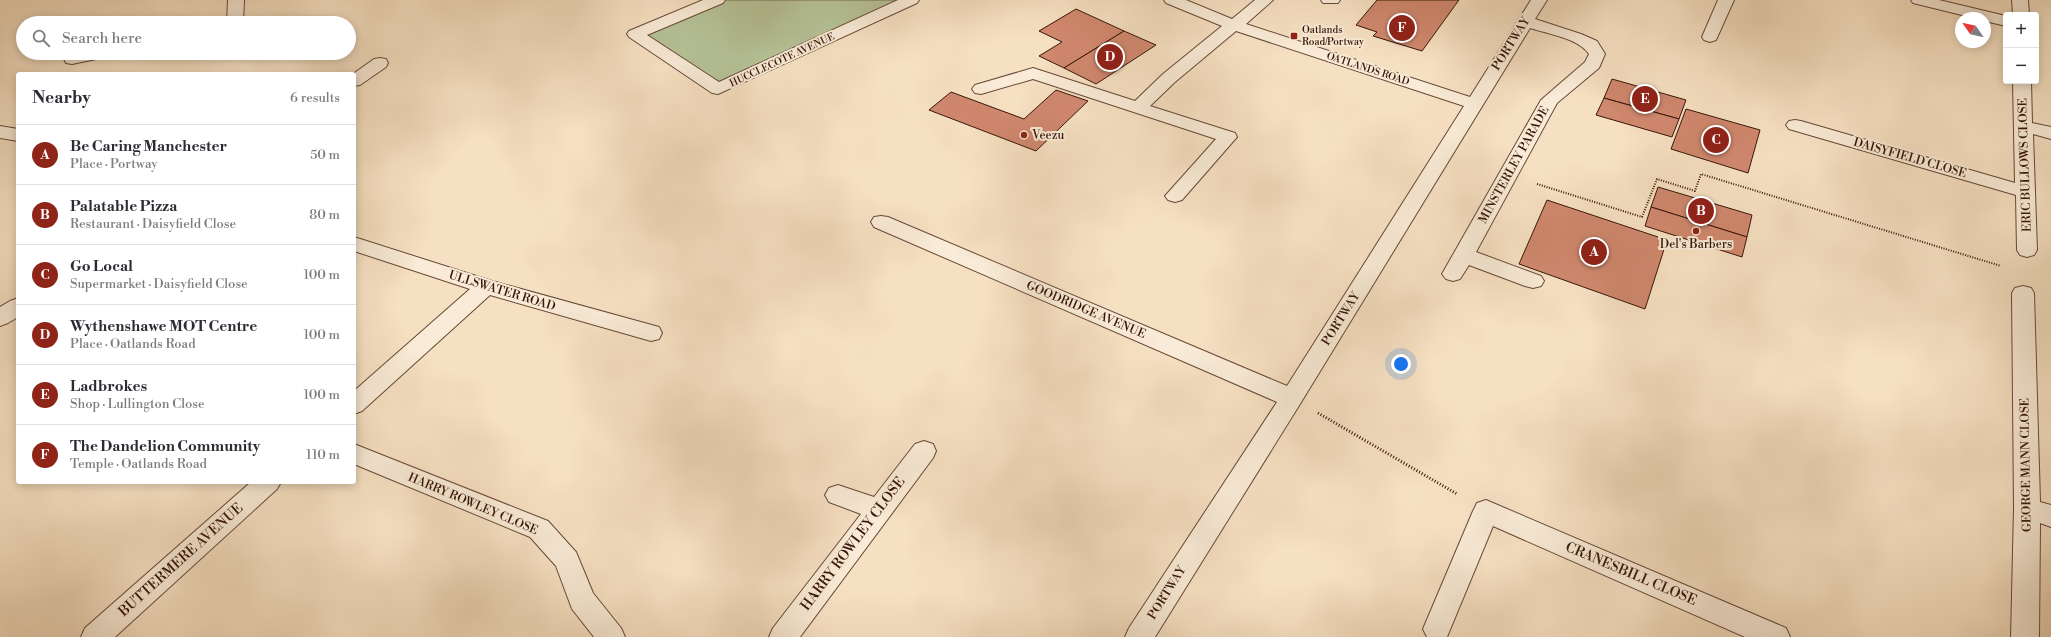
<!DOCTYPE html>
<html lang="en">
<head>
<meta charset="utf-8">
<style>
	body { margin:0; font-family:"Libre Bodoni",serif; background:#f2f2f3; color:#2b2b33 }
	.controls { position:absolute; right:12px; top:12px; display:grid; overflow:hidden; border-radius:4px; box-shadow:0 2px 10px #0003 }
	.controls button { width:36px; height:36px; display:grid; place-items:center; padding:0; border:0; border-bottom:1px solid #e1e1e2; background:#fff; color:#2b2b33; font:20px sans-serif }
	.compass { position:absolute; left:1955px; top:12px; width:36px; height:36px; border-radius:50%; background:#fff; box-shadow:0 2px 10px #0003; rotate:304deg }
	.you { position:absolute; left:1401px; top:364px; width:14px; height:14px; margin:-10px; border:3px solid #fff; border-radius:50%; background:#1a73e8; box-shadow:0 0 0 6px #1a73e833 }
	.badge { display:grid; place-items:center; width:26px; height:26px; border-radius:50%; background:#8f2418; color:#fff; font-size:13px; font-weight:700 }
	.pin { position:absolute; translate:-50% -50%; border:2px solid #fff; box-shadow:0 1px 4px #0006 }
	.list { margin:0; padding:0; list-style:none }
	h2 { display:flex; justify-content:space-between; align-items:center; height:52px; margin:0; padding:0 16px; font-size:17px }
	h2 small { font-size:13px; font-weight:400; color:#7c7c81 }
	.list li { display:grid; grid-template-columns:26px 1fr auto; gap:12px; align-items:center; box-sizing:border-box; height:60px; padding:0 16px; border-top:1px solid #e1e1e2 }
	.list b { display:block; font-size:15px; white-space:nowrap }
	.list p { margin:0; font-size:13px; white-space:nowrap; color:#7c7c81 }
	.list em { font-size:13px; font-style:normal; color:#7c7c81 }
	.icon { flex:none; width:22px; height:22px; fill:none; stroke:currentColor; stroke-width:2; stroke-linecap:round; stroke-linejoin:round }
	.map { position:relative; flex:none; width:2051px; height:637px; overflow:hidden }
	.search { position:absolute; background:#fff; box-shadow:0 2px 10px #0003; left:16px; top:16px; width:340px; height:44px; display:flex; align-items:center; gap:10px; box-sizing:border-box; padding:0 14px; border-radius:22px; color:#7c7c81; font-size:15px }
	.panel { position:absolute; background:#fff; box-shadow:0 2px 10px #0003; left:16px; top:72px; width:340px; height:412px; border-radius:4px }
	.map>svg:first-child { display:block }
</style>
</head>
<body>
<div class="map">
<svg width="2051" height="637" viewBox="0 0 2051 637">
	<rect width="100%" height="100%" fill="#f6e0c2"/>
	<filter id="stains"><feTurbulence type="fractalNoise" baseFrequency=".005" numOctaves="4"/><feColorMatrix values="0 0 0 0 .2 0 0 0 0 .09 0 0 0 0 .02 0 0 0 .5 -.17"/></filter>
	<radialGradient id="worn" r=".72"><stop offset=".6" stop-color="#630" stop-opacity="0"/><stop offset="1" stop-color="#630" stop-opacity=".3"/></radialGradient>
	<!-- green -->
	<polygon fill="#b6c398" stroke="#776c50" points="717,0 911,0 718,89 635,34"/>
	<!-- building -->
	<g fill="#d0886e" stroke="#381608">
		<polygon points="1377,0 1459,0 1422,51 1373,36 1377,32 1356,25"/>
		<polygon points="1076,9 1124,31 1064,68 1039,56 1062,42 1039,31"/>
		<polygon points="1124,31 1156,45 1096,84 1064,68"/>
		<polygon points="1612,79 1686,100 1679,119 1604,98"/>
		<polygon points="1056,90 1088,101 1036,151 929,110 951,92 1024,119"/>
		<polygon points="1604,98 1679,119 1672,137 1596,115"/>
		<polygon points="1686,109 1760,130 1748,173 1671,149"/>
		<polygon points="1658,187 1752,215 1747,237 1651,207"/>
		<polygon points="1547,200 1667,240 1645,309 1519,264"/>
		<polygon points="1651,207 1747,237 1742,257 1645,226"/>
	</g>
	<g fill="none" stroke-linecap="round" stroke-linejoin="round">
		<!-- minor casing -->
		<g stroke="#684836" stroke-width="2">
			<g id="minor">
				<polygon points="228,0 244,0 243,23 227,23"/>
				<polygon points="703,0 725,0 723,3 647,35 719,82 898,0 919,0 917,3 718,94 712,93 629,37 627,34 629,31"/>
				<path d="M 1164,0 L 1186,0 L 1232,19 L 1255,0 L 1273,0 L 1246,24 L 1470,97 L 1531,0 L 1547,0 L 1535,19 L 1581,34 L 1597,41 L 1605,54 L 1599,68 L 1557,103 L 1476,252 L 1541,276 L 1544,281 L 1541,286 L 1533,288 L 1525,286 L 1469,265 L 1460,279 L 1453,281 L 1446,279 L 1442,274 L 1541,100 L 1585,62 L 1589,54 C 1578,38 1548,34 1530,28 L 1300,404 L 1155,637 L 1125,637 L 1129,628 L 1277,402 L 874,227 L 871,222 L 874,217 L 881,216 L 888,217 L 1287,386 L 1464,106 L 1236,31 L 1175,82 L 1150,106 L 1235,133 L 1237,137 L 1182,200 L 1175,202 L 1168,200 L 1165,196 L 1216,139 L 1033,79 L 981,94 L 975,93 L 972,89 L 975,85 L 1033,68 L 1135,101 L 1163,74 L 1222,26 L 1166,3 Z"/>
				<polygon points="1321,0 1340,0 1338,3 1323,3"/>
				<polygon points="1718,0 1734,0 1716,40 1710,42 1704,40 1702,37"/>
				<polygon points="1911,0 1939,0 2006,16 2006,26 1985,21 1985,18 1974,18 1913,3"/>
				<polygon points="2012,0 2028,0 2029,15 2013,15"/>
				<polygon points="76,53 108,53 106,57 72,64 66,63 64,59 66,55"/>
				<polygon points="380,58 386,59 388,63 386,67 360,85 354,86 353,74 374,59"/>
				<polygon points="2013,81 2031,81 2032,123 2051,127 2051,139 2033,134 2037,250 2034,255 2027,257 2020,255 2017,250 2016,195 1789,129 1786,125 1789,121 1795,120 1801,121 2015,183"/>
				<polygon points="0,126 18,129 18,141 0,138"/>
				<polygon points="354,237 492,281 659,327 662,333 659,339 651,341 490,295 362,411 354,414 354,391 470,289 354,251"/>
				<polygon points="2023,286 2031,288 2034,293 2040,502 2051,505 2051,527 2040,523 2039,637 2011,637 2014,508 2012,293 2015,288"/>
				<polygon points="18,298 18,317 8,323 0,326 0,307 10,301"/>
				<polygon points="924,441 933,444 936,451 933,458 800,637 769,637 773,628 861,514 829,502 825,495 829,488 838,485 874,497 915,444"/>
				<polygon points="354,444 548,521 576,552 593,593 621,628 625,637 594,637 572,609 556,566 530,537 354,464"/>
				<polygon points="251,482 281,482 277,489 115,637 81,637 85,628"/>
				<polygon points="1486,500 1786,628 1790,637 1745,637 1493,526 1447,637 1427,637 1423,629 1473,511 1477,503"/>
			</g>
		</g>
		<!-- path-far1 -->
		<polyline stroke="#381608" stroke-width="2" stroke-dasharray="1 1.5" stroke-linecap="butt" points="1537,184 1642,217 1657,179 1695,191 1701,174 2001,266"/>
		<!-- path -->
		<polyline stroke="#381608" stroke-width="3" stroke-dasharray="1 2" stroke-linecap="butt" points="1318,413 1457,494"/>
		<!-- minor -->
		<use href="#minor" fill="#f9ebd7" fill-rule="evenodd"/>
	</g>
	<!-- markers -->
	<g fill="#8f2418" stroke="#f9ebd7" stroke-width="1.5">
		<rect x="1290" y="32" width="8" height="8" rx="2"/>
		<circle cx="1024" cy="135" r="4"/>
		<circle cx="1696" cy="231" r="4"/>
	</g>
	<g text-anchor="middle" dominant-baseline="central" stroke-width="4" stroke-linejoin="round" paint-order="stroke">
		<!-- far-poi labels -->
		<g font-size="10" fill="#381608" stroke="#f9ebd7" text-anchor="start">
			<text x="1302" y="30">Oatlands<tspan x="1302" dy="12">Road/Portway</tspan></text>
		</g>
		<!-- far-street labels -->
		<g font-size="10" fill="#381608" stroke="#f9ebd7">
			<text transform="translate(782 60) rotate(-25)">HUCCLECOTE AVENUE</text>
			<text transform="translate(1368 69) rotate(18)">OATLANDS ROAD</text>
		</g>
		<!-- street labels -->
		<g font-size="12" fill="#381608" stroke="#f9ebd7">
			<text transform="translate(1511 44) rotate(-58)">PORTWAY</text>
			<text transform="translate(1910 158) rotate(16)">DAISYFIELD CLOSE</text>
			<text transform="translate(1514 165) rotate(-61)">MINSTERLEY PARADE</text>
			<text transform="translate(2025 165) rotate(-92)">ERIC BULLOWS CLOSE</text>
			<text transform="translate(502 291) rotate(17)">ULLSWATER ROAD</text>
			<text transform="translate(1086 310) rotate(23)">GOODRIDGE AVENUE</text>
			<text transform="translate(1341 319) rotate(-58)">PORTWAY</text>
			<text transform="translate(2026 465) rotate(-91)">GEORGE MANN CLOSE</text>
			<text transform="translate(473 504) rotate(23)">HARRY ROWLEY CLOSE</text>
			<text transform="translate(1167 593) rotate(-58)">PORTWAY</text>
		</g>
		<!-- poi labels -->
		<g font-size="12" fill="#381608" stroke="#f9ebd7" text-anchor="start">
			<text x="1032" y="135">Veezu</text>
			<text x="1696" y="244" text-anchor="middle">Del's Barbers</text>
		</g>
		<!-- near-street labels -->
		<g font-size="14" fill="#381608" stroke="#f9ebd7">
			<text transform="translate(853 544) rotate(-53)">HARRY ROWLEY CLOSE</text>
			<text transform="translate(181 560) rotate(-42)">BUTTERMERE AVENUE</text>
			<text transform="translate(1631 574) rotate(23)">CRANESBILL CLOSE</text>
		</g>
	</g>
	<rect width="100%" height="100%" filter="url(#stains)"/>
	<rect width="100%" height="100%" fill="url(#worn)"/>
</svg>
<div class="controls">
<button>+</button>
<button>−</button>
</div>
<svg class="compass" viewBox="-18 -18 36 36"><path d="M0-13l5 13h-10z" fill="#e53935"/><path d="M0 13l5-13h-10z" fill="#7c7c81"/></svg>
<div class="you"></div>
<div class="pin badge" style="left:1594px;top:252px">A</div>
<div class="pin badge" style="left:1701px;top:211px">B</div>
<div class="pin badge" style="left:1716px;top:140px">C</div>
<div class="pin badge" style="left:1110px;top:57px">D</div>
<div class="pin badge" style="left:1645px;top:99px">E</div>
<div class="pin badge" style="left:1402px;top:28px">F</div>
<div class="search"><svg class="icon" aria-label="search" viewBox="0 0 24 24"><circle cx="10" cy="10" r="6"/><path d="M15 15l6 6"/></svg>Search here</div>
<section class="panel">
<h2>Nearby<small>6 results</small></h2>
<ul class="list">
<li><span class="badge">A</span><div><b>Be Caring Manchester</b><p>Place · Portway</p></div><em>50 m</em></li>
<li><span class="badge">B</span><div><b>Palatable Pizza</b><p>Restaurant · Daisyfield Close</p></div><em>80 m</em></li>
<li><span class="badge">C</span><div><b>Go Local</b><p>Supermarket · Daisyfield Close</p></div><em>100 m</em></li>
<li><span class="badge">D</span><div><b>Wythenshawe MOT Centre</b><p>Place · Oatlands Road</p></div><em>100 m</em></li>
<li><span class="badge">E</span><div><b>Ladbrokes</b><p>Shop · Lullington Close</p></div><em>100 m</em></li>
<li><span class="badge">F</span><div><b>The Dandelion Community</b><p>Temple · Oatlands Road</p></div><em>110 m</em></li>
</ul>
</section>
</div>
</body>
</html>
